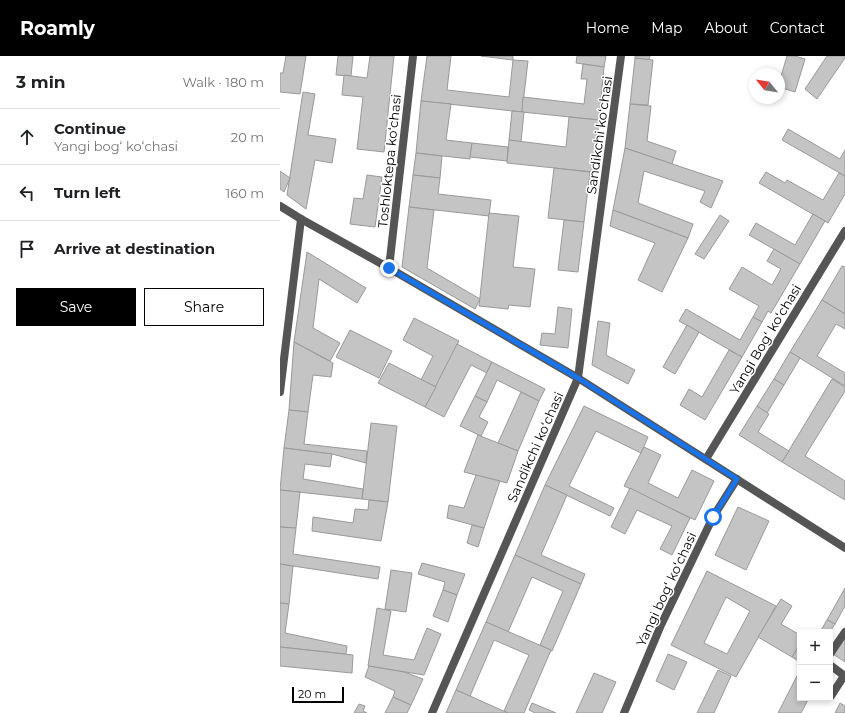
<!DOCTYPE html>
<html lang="en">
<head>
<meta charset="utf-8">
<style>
	body { margin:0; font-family:Montserrat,sans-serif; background:#f2f2f2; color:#202124 }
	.controls { position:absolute; right:12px; bottom:12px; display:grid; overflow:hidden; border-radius:0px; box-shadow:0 2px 6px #0003 }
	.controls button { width:36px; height:36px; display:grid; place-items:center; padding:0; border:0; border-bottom:1px solid #e0e0e0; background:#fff; color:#202124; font:20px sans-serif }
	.compass { position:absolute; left:469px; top:12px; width:36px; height:36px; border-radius:50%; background:#fff; box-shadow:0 2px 6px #0003; rotate:300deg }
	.scale { position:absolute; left:12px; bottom:10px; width:52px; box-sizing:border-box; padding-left:4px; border:2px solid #000; border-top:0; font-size:11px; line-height:14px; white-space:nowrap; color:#000; -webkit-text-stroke:3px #fff; paint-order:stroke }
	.stop { position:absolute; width:12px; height:12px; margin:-9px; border:3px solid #1a73e8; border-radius:50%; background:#fff }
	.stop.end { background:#1a73e8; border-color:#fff; box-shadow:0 1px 4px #0008 }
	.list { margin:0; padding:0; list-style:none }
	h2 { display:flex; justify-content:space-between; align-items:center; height:52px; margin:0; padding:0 16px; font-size:17px }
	h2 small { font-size:13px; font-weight:400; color:#757577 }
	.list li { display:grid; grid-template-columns:26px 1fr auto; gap:12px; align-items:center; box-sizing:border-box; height:56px; padding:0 16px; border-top:1px solid #e0e0e0 }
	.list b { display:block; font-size:15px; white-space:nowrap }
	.list p { margin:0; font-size:13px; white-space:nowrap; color:#757577 }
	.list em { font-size:13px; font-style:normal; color:#757577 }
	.actions { display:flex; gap:8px; padding:12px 16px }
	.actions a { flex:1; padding:9px 0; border:1px solid #000; border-radius:0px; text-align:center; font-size:14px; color:#000 }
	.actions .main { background:#000; color:#fff }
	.icon { flex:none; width:22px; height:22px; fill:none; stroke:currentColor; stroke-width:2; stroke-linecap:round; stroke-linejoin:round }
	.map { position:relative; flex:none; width:565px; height:657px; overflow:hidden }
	header { display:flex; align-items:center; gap:24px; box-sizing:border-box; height:56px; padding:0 20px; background:#000; color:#fff }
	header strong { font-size:19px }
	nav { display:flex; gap:22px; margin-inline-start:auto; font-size:14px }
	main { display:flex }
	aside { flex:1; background:#fff }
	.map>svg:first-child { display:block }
</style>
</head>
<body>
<header>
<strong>Roamly</strong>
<nav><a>Home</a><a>Map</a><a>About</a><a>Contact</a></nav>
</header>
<main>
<aside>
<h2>3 min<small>Walk · 180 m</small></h2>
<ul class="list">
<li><svg class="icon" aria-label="ahead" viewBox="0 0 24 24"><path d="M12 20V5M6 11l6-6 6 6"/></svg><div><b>Continue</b><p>Yangi bogʻ koʻchasi</p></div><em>20 m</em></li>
<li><svg class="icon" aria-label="left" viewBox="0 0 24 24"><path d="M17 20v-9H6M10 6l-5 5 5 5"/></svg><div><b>Turn left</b></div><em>160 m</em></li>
<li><svg class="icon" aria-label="arrive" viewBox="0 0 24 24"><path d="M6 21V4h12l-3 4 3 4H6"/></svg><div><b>Arrive at destination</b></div></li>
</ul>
<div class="actions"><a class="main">Save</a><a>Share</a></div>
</aside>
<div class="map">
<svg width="565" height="657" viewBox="0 0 565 657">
	<rect width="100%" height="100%" fill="#fff"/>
	<!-- building -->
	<g fill="#c4c4c4" stroke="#999" fill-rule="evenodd">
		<polygon points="6,0 26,0 20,38 0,36 0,17 3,17"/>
		<polygon points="58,0 73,0 71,20 56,19"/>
		<polygon points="90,0 114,0 104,96 77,93 83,41 62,39 64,19 87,22"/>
		<polygon points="147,0 171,0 167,34 229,41 233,4 248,5 242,56 141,45"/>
		<polygon points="201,0 233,0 233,4"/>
		<polygon points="297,0 326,0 324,11 296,7"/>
		<polygon points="355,0 370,0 369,4 355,2"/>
		<polygon points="507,0 515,0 525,3 515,36 499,31 499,27"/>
		<polygon points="547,0 565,0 565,2 537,43 525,33"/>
		<polygon points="355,2 373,4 368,49 350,48"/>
		<polygon points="303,8 324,11 319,64 242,56 243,41 304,48 307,23 301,23"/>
		<polygon points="23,36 35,38 28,79 56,83 52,107 35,104 26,153 7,139"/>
		<polygon points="141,45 171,48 166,84 192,87 190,103 136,97"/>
		<polygon points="350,48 371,50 367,85 396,95 392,108 345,92"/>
		<polygon points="232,55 244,56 241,86 229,84"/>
		<polygon points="289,61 319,64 313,116 227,107 229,84 286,91"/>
		<polygon points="508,73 560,103 565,94 565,120 502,84"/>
		<polygon points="192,87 228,91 227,105 190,101"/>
		<polygon points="345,92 443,125 431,152 420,146 425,135 364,115 358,147 413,168 408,182 333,154"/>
		<polygon points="136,97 162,100 160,122 133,119"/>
		<polygon points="274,112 310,116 304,166 268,162"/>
		<polygon points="0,115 10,122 4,136 0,133"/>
		<polygon points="486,116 505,127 507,124 543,144 559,117 565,120 565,138 548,167 479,127"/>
		<polygon points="87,119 102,121 95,171 70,168 74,142 83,143"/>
		<polygon points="133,119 160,122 158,138 211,144 209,160 129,151"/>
		<polygon points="129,151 154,154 147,212 200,243 195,253 122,211"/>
		<polygon points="333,154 408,182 382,236 358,224 375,187 330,170"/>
		<polygon points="209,157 239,160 233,211 255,213 250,251 229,249 228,253 199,250"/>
		<polygon points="533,158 545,165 520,208 469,179 476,167 515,189"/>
		<polygon points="440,159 449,165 424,203 415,198"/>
		<polygon points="284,164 304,166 298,216 278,214"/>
		<polygon points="494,193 520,208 491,257 488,255 482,266 473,261 479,250 449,233 462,211 492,229 501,213 487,205"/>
		<polygon points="27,196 86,232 77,247 39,223 33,272 60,287 50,305 14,286"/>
		<polygon points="562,210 565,211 565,258 542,244"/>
		<polygon points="542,244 565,258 565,273 556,268 537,300 565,317 565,330 510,296"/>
		<polygon points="278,251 292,253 288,292 260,289 262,277 275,278"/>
		<polygon points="406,253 460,284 473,261 482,266 462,301 399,265"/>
		<polygon points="134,262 179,285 156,331 141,324 153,300 123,284"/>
		<polygon points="318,265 330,267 326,299 355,314 348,328 312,309"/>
		<polygon points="407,269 419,276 395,318 383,311"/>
		<polygon points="70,274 112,295 99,322 56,301"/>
		<polygon points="14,286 53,307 51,321 33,319 28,356 9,354"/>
		<polygon points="177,288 212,306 207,317 191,309 164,361 145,351"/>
		<polygon points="449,294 462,301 425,364 400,349 409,333 422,341"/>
		<polygon points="510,296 520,302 504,329 494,323"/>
		<polygon points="212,306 265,333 259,345 217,324 207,346 195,340"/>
		<polygon points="109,307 156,331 145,351 98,327"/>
		<polygon points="494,323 504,329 487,357 477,350"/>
		<polygon points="552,323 565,331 565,335 525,400 565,425 565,444 502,406"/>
		<polygon points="241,336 259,345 238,395 218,387"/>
		<polygon points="195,340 207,346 199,361 208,366 201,380 180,370"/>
		<polygon points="304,350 368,381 361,397 316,375 289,430 334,452 330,460 265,429"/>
		<polygon points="477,350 489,358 478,376 509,395 502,406 459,379"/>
		<polygon points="9,354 28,356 24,388 87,395 86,407 52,398 4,392"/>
		<polygon points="91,367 117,370 108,446 82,443"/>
		<polygon points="198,379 238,395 227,427 184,416"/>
		<polygon points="364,391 381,399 368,427 398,442 412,414 434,425 415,464 344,430"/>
		<polygon points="4,392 52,398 50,411 25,408 23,423 83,433 82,443 0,434"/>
		<polygon points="196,419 220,425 204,472 167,462 169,449 184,452"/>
		<polygon points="265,429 287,439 261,499 305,518 301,528 235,499"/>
		<polygon points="350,432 410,462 392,499 380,493 392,470 357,454 345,478 331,471"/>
		<polygon points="0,434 20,436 16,472 0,471"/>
		<polygon points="89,444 108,446 101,485 32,475 33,461 73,467 75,453 88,454"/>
		<polygon points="458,451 489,465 466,514 435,499"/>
		<polygon points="192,469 204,472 198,491 187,487"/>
		<polygon points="0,471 16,472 13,498 100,511 98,523 0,508"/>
		<polygon points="235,499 301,528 272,595 260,589 283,535 252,521 228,576 206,566"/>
		<polygon points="142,507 185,518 177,539 163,534 165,526 138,518"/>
		<polygon points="0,508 13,510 9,548 0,547"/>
		<polygon points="111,514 132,517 126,556 105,553"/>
		<path d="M 427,515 L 496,550 L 456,621 L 391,589 ZM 446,541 L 470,555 L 447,598 L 424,587 Z"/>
		<polygon points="565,532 565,550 555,568 547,564"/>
		<polygon points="163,534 177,539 168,566 153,560"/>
		<polygon points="501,543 512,550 501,568 520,579 520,588 512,601 478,581"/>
		<polygon points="0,547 9,548 5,577 67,590 66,598 0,591"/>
		<polygon points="97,552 111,555 103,599 134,604 147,572 161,578 144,619 88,610"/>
		<polygon points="547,564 555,568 550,576 540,576"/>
		<polygon points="206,566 271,594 244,657 228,657 224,655 249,599 214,584 190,640 176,634"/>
		<polygon points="565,581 565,606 553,598"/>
		<polygon points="520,588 520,606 512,601"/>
		<polygon points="0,591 73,599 72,617 0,610"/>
		<polygon points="388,598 407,606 394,634 376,625"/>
		<polygon points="89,610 124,616 143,623 131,649 113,641 115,635 85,621"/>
		<polygon points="438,614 451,620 434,657 417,657"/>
		<polygon points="520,614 520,642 529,642 521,657 498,657"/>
		<polygon points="314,617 336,626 322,657 296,657"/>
		<polygon points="176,634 190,640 228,657 166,657"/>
		<polygon points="113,641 131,649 127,657 105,657"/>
		<polygon points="252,647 276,657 255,657 249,654"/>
		<polygon points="560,647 565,650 565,657 555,657"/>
		<polygon points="79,648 85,650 83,655 87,657 74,657"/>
	</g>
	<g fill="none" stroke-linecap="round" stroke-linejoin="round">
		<!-- lane -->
		<g stroke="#555" stroke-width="8">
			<polyline points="550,598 565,576"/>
			<polyline points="550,609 562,618 564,620 551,640"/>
		</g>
		<!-- street -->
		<g stroke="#555" stroke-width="8">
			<polyline points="0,150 21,163 109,212 298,322 565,492"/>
			<polyline points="109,212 133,0"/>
			<polyline points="0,336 21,163"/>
			<polyline points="426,403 565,175"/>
			<polyline points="152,657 298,322 341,0"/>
			<polyline points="344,657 381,569 433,461 457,423"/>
		</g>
	</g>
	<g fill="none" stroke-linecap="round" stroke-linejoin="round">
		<!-- route -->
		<polyline stroke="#1a73e8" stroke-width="5" points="109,212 298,322 457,423 433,461"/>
	</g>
	<g text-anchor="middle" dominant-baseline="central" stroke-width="3" stroke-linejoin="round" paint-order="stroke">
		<!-- street labels -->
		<g font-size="13" fill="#000" stroke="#fff">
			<text transform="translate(319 79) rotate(-82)">Sandikchi koʻchasi</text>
			<text transform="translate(109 105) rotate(-84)">Toshloktepa koʻchasi</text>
			<text transform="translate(485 283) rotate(-59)">Yangi Bogʻ koʻchasi</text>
			<text transform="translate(255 391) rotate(-66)">Sandikchi koʻchasi</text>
			<text transform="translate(386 533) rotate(-65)">Yangi bogʻ koʻchasi</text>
		</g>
	</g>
</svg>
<div class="controls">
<button>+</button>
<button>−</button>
</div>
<svg class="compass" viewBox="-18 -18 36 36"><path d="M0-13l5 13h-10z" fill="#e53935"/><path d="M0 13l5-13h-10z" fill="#757577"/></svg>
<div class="scale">20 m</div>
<div class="stop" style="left:433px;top:461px"></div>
<div class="stop end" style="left:109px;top:212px"></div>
</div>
</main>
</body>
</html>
